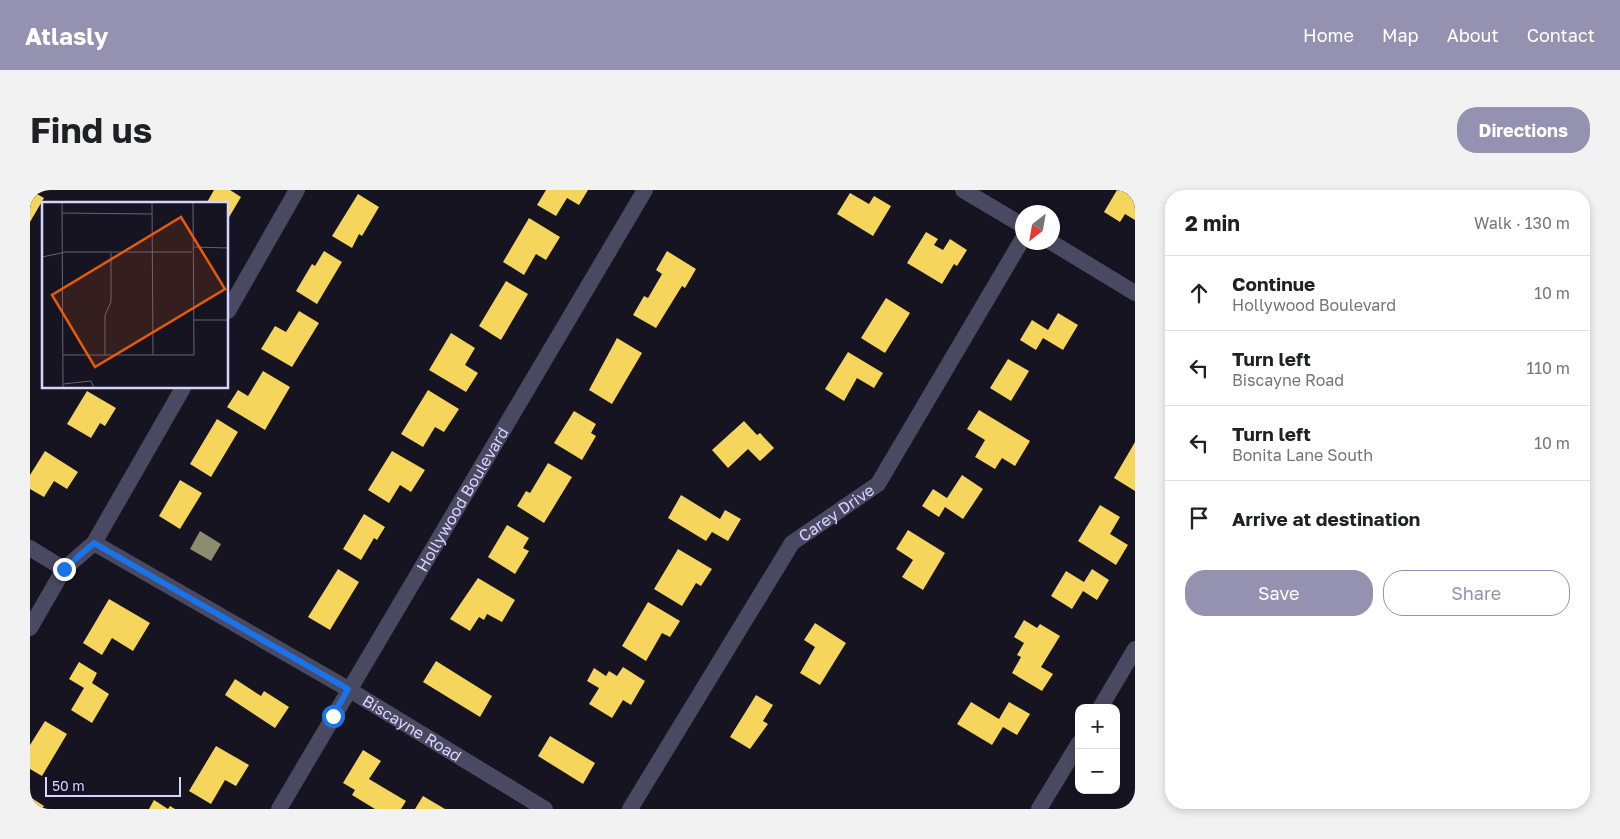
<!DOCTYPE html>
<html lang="en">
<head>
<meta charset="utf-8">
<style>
	body { margin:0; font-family:"Golos Text",sans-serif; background:#f2f2f2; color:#202124 }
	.controls { position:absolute; right:15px; bottom:15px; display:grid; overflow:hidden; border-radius:10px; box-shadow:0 2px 8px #0003 }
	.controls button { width:45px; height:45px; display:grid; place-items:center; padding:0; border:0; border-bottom:1px solid #e0e0e0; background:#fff; color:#202124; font:25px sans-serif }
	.compass { position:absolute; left:985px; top:15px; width:45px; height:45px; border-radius:50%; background:#fff; box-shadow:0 2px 8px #0003; rotate:211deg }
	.scale { position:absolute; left:15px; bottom:12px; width:136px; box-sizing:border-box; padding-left:5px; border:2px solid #d9d4ff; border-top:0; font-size:14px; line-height:18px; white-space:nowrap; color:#d9d4ff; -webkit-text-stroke:4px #130f26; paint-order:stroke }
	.stop { position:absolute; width:15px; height:15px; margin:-11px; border:4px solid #1a73e8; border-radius:50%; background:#fff }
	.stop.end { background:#1a73e8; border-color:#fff; box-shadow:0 1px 5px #0008 }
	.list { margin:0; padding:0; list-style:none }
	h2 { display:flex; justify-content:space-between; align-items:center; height:65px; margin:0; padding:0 20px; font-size:21px }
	h2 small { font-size:16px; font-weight:400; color:#757577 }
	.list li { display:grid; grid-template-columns:32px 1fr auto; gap:15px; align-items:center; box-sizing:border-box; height:75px; padding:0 20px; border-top:1px solid #e0e0e0 }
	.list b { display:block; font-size:19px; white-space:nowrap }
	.list p { margin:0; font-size:16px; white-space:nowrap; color:#757577 }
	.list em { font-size:16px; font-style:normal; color:#757577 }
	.actions { display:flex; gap:10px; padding:15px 20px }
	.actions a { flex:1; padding:11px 0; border:1px solid #9591b1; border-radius:20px; text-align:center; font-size:18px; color:#9591b1 }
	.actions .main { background:#9591b1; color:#fff }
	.icon { flex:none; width:28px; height:28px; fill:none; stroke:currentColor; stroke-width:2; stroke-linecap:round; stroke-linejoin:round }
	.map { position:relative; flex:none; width:1105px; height:619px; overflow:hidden; border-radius:20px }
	header { display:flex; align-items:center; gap:30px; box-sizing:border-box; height:70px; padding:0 25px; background:#9591b1; color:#fff }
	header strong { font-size:24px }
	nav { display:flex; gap:28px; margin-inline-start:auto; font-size:18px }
	.intro { display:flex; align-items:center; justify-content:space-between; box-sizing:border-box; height:120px; padding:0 30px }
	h1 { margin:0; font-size:35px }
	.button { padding:12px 22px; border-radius:20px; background:#9591b1; color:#fff; font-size:18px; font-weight:700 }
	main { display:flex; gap:30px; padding:0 30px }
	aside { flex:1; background:#fff; border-radius:20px; box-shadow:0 2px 8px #0003 }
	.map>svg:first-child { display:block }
</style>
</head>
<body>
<header>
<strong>Atlasly</strong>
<nav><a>Home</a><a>Map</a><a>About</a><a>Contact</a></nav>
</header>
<div class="intro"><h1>Find us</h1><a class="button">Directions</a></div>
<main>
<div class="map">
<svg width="1105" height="619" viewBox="0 0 1105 619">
	<rect width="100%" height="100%" fill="#161421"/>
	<!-- homes -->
	<g fill="#f6d55c">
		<polygon points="0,0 14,8 0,32"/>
		<polygon points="184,0 200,0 211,7 198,29 198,14 176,14"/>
		<polygon points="516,0 558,0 549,15 537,8 526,26 507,15"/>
		<polygon points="1087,0 1105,2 1105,30 1095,24 1090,32 1074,22"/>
		<polygon points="820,3 839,14 844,6 861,16 843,46 807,24"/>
		<polygon points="328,4 349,17 332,46 329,44 322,58 302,46"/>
		<polygon points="499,28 530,47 516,70 506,64 494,85 473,72"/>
		<polygon points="896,42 908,49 904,55 913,60 920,49 937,60 927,76 924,74 912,94 877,73"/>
		<polygon points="294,61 312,72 287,114 266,101 282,74 285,76"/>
		<polygon points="637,61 666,79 655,98 652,96 626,138 603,125 614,106 618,108 632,84 626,80"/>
		<polygon points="476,91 498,104 471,150 449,136"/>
		<polygon points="856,108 880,123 855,163 831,148"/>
		<polygon points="269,121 289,133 262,177 231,159 245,136 256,142"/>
		<polygon points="1028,123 1048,135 1033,160 1013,148 1006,160 990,150 1002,130 1018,140"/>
		<polygon points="421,143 445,158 435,175 448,183 436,202 399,180"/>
		<polygon points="587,148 612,163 582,214 559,200"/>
		<polygon points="818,162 853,183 844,198 827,188 814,211 795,199"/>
		<polygon points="978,169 999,181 981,211 960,198"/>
		<polygon points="233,181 260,197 235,240 197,217 208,200 218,206"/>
		<polygon points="398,200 429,219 414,242 405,237 393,257 371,244"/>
		<polygon points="57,201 86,218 75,236 70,233 61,248 37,234"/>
		<polygon points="949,220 1000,251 985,276 972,268 965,279 945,267 955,250 937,239"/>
		<polygon points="544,221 566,234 561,243 566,246 552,270 524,253"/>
		<polygon points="187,229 208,242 181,287 160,274"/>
		<polygon points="714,231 727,245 730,243 744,258 730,271 718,259 698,278 682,260"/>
		<polygon points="1105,252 1105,301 1084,288"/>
		<polygon points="15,261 48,282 37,299 24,291 14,307 0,299 0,285"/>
		<polygon points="362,261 395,280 381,302 370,295 359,313 338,300"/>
		<polygon points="518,273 542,287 514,333 487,316 496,301 500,303"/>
		<polygon points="932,285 953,299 933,329 915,317 909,327 892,316 903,299 917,308"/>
		<polygon points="150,290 172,303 150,339 129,326"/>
		<polygon points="651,305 690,329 695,320 711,329 698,351 682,342 676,351 638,328"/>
		<polygon points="1070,315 1090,327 1080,344 1098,355 1086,375 1048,351"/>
		<polygon points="334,324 355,337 347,350 344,348 331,370 313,359"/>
		<polygon points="477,335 499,348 493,358 499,361 485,384 458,367"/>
		<polygon points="878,340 915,363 893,400 872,387 883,370 866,359"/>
		<polygon points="648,359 682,379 671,396 666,393 652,416 624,399"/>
		<polygon points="308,379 329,392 300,440 278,427"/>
		<polygon points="1062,379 1079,390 1067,410 1053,401 1042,419 1021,406 1036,381 1054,392"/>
		<polygon points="448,388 485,410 472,432 457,424 454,430 449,427 440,441 420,429"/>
		<polygon points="79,409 120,433 103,461 82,448 72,465 53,453"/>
		<polygon points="618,412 650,431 640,447 632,443 616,471 592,456"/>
		<polygon points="994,430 1007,438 1010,434 1030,446 1011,477 1023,484 1012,501 982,483 991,467 987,465 994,453 984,447"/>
		<polygon points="785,433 816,453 790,495 770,483 785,457 774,450"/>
		<polygon points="406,471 462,506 450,527 393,492"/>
		<polygon points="49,472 67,483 62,493 79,504 62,533 41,520 54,498 39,489"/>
		<polygon points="593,477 615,491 601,515 593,510 582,528 559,514 569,498 557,491 564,478 576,486 579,481 587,486"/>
		<polygon points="205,489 231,506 234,501 259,517 245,538 195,505"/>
		<polygon points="726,505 743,515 733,531 738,534 720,559 700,547"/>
		<polygon points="941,512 969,529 979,512 1000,524 987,545 973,537 962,555 927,534"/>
		<polygon points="15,531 37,544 12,586 0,579 0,555"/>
		<polygon points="520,546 565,573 553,594 508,566"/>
		<polygon points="186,556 219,575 206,596 195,590 181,614 159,601"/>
		<polygon points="333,560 351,571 339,589 376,611 371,619 345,619 322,605 325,600 313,593"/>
		<polygon points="393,606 415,619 385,619"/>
		<polygon points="0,607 14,616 12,619 0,619"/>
		<polygon points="124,610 138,619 140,616 145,619 119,619"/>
	</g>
	<!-- industry -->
	<polygon fill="#8c8c6e" points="170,341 191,354 181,371 160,359"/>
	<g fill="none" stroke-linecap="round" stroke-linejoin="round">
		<!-- minor -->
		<g stroke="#4a4962" stroke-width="16">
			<polyline points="933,0 992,35"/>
			<polyline points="1021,52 1105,103"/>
			<polyline points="198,121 267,0"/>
			<path id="s1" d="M 64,353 L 318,499 L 515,619"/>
			<polyline points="0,358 34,379"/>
			<polyline points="0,438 34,379 64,353 153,198"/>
			<polyline points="1070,518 1105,459"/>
			<path id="s2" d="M 249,619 L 615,0"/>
			<path id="s3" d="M 600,619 L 762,353 L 848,294 L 992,50"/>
			<polyline points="1009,619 1049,553"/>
		</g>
	</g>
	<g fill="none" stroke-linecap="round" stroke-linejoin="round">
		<!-- route -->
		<polyline stroke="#1a73e8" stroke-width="6" points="34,379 64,353 318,499 303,526"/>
	</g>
	<g text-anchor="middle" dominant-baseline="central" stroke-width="5" stroke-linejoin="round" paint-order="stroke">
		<!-- street labels -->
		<g font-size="16" fill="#d9d4ff" stroke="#130f26">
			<text stroke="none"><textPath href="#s2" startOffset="360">Hollywood Boulevard</textPath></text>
			<text stroke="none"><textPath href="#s3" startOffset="365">Carey Drive</textPath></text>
			<text stroke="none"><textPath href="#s1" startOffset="368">Biscayne Road</textPath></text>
		</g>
	</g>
	<!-- overview -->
	<g transform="translate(12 12)">
		<rect width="186" height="186" fill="#161421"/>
		<path fill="none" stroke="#64617a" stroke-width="1" d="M 20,0 L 21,186M 110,0 L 111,153M 20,11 L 110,12M 152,45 L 187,46M 0,55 L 24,50 L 150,50M 152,118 L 187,118M 21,153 L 152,153 L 151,0M 63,153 L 63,113 L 69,100 L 69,51M 21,182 L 49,179 L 52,186"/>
		<path fill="#e8590c" fill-opacity="0.15" stroke="#e8590c" stroke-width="2.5" d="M 139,15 L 183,87 L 53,165 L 10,93 Z"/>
		<rect width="186" height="186" fill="none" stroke="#d9d4ff" stroke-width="2.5"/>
	</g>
</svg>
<div class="controls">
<button>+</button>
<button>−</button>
</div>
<svg class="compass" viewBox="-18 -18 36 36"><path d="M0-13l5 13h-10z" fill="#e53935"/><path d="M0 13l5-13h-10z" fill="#757577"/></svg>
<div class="scale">50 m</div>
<div class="stop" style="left:303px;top:526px"></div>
<div class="stop end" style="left:34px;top:379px"></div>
</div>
<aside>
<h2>2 min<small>Walk · 130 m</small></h2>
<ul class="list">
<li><svg class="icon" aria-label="ahead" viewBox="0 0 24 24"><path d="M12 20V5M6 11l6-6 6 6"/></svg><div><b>Continue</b><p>Hollywood Boulevard</p></div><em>10 m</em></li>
<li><svg class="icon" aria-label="left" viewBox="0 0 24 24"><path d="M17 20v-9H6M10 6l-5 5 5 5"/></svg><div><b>Turn left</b><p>Biscayne Road</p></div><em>110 m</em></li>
<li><svg class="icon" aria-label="left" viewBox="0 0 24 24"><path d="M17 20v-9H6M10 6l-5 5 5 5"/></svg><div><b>Turn left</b><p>Bonita Lane South</p></div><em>10 m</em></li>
<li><svg class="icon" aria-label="arrive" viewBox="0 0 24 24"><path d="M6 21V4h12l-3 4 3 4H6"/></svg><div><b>Arrive at destination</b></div></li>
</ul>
<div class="actions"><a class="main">Save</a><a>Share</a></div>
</aside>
</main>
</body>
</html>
